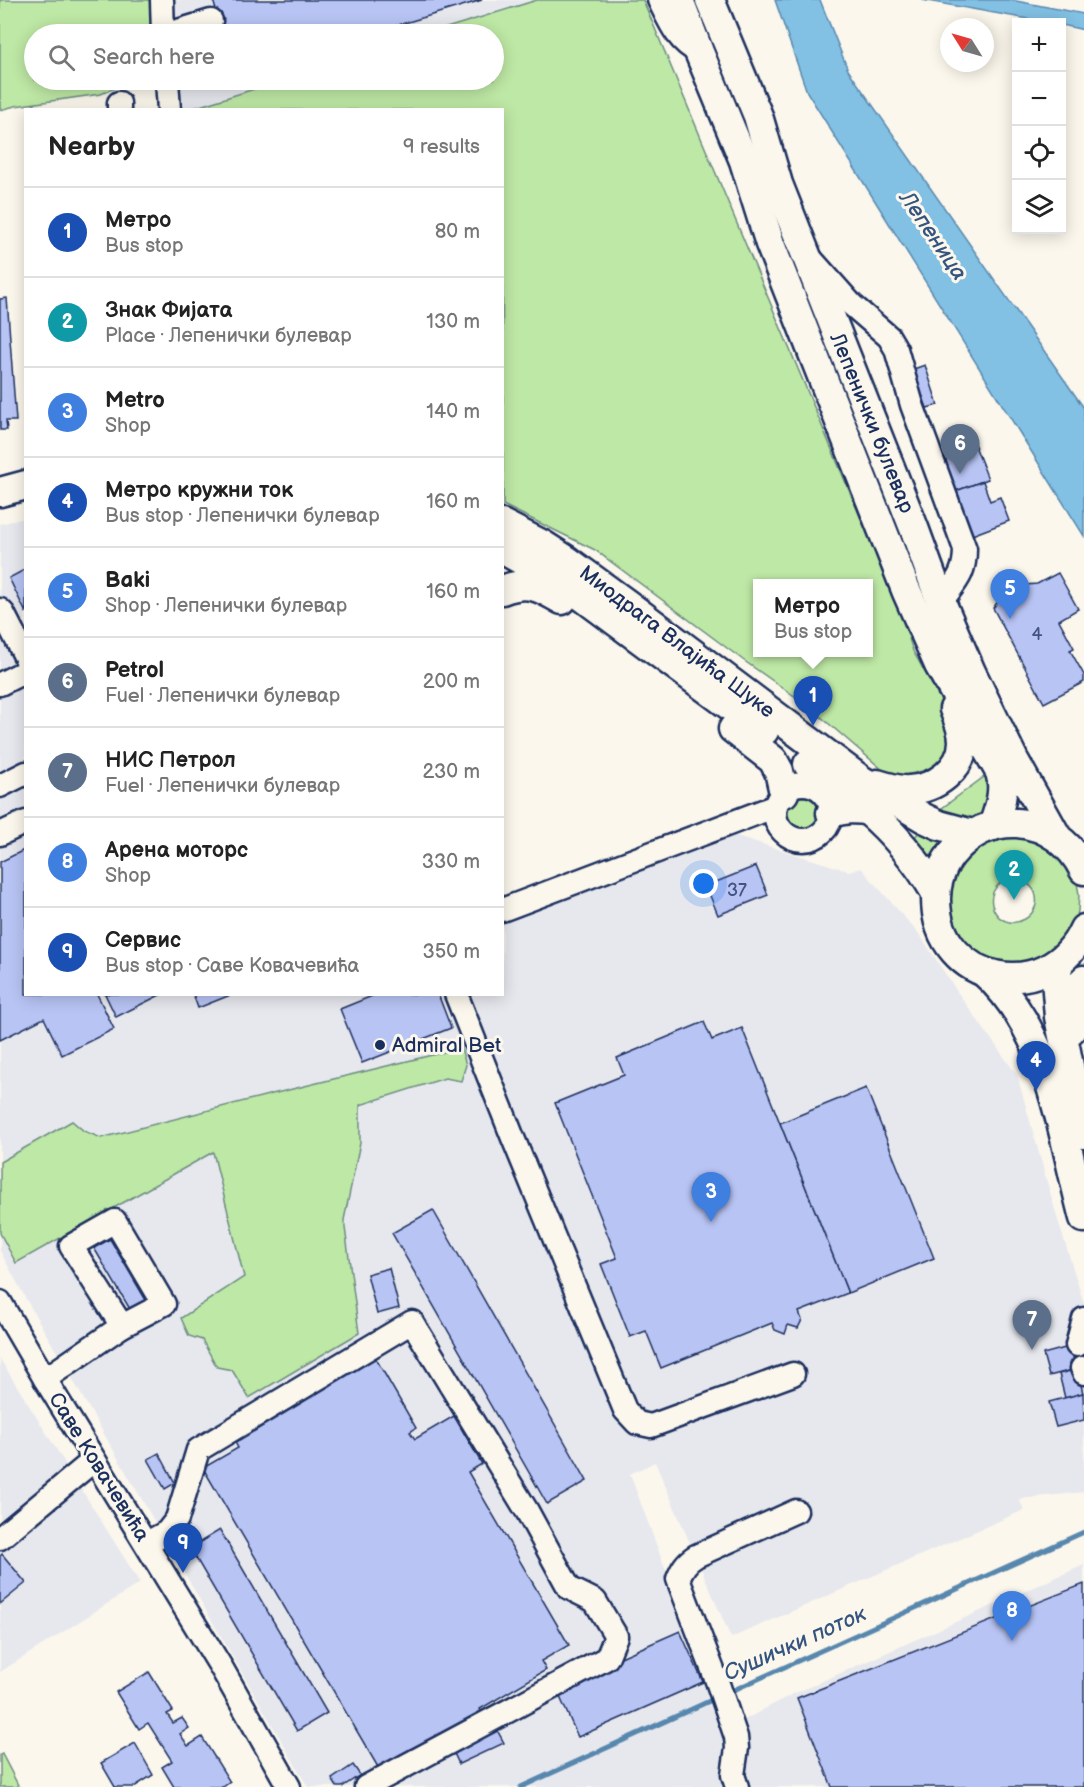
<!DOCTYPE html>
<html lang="en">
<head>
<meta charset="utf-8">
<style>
	body { margin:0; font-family:"Balsamiq Sans",sans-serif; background:#f2f2f2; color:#222 }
	.controls { position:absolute; right:18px; top:18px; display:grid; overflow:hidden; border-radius:0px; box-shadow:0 3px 15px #0003 }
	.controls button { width:54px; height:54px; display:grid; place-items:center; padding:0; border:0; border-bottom:2px solid #e0e0e0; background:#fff; color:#222; font:30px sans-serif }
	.compass { position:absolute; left:940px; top:18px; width:54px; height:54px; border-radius:50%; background:#fff; box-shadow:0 3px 15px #0003; rotate:307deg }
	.you { position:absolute; left:704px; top:884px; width:21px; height:21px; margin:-15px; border:4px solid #fff; border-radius:50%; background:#1a73e8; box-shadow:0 0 0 9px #1a73e833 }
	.badge { display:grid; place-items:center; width:39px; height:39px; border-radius:50%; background:#d93025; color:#fff; font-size:20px; font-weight:700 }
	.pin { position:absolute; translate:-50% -50px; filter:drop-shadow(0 2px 3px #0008) }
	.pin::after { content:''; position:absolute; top:32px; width:21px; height:18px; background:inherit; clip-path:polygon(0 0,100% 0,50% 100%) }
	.popup { position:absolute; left:753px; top:579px; width:120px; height:78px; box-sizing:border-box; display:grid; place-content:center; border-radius:0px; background:#fff; filter:drop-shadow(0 2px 4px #0005); font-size:20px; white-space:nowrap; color:#767676 }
	.popup b { font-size:22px; color:#222 }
	.popup::after { content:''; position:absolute; left:50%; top:100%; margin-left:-12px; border:12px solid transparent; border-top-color:#fff }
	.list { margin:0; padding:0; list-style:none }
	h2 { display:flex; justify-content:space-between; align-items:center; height:78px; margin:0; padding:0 24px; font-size:26px }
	h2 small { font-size:20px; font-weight:400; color:#767676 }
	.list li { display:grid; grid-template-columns:39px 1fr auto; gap:18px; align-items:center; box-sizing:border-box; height:90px; padding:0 24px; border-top:2px solid #e0e0e0 }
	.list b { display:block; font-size:22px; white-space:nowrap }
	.list p { margin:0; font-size:20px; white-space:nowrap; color:#767676 }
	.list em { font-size:20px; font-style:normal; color:#767676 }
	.icon { flex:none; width:33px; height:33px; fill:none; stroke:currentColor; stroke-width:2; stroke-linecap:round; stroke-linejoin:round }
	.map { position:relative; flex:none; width:1084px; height:1787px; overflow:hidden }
	.search { position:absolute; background:#fff; box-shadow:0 3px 15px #0003; left:24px; top:24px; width:480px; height:66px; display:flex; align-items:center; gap:15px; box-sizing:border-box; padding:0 21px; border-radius:33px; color:#767676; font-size:22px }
	.panel { position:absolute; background:#fff; box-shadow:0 3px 15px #0003; left:24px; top:108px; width:480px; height:888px; border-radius:0px }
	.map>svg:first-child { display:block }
</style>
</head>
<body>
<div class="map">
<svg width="1084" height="1787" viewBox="0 0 1084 1787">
	<rect width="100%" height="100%" fill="#fbf7ec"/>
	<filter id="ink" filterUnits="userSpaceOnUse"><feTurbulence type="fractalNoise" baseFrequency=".0167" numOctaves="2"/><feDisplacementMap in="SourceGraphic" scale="12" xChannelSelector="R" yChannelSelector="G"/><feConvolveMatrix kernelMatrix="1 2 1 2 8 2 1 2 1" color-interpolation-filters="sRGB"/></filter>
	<g filter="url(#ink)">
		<!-- built -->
		<g fill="#e7e8ee">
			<polygon points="172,0 537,0 427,34 175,34"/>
			<polygon points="178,80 283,80 187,110 181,109"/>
			<polygon points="25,518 26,994 502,994 503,921 727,833 849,871 861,868 920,935 958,993 1017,1075 1057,1217 1084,1304 1084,1492 1019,1499 1024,1510 731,1638 655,1462 630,1474 725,1730 793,1694 1084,1565 1084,1787 308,1787 26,1299 0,1251 0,524"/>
			<polygon points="0,1359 140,1583 0,1672"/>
		</g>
		<!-- green -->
		<g fill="#bee8a5" stroke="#6c8c82" stroke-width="1.5" fill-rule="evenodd">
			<polygon points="0,0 153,0 156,34 34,34 34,80 133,80 101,94 15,106 0,110"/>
			<path d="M 537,0 L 643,0 L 901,614 L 913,651 L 950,717 L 955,737 L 936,773 L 926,770 L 902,776 L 884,771 L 807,705 L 743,660 L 595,550 L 503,505 L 502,110 L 187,110 L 283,80 L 494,80 L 494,34 L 427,34 ZM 758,584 L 868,584 L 868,652 L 758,652 Z"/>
			<polygon points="988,774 989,809 973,822 938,811"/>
			<circle cx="803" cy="813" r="16"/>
			<polygon points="922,828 948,840 930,867 911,842"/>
			<path d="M 1013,833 L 1045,841 L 1076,878 L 1079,894 L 1078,911 L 1074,927 L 1065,941 L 1038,961 L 1006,965 L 979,957 L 958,937 L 947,897 L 961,858 L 997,835 ZM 1011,878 C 1026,879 1039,889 1036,905 C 1034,911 1030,916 1025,919 C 996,935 974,889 1011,878 Z"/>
			<polygon points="461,1048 466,1065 461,1081 445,1078 360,1105 360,1143 344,1220 359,1333 249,1398 232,1370 217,1367 202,1340 189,1336 181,1318 244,1277 213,1152 16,1263 0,1233 0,1162 72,1121 84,1131 101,1138 272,1094"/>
			<polygon points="2,1754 19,1787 0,1787 0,1755"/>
		</g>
		<!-- water -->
		<g fill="#82c1e3" stroke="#5987ae" stroke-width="1.5">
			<polygon points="775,0 820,0 848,70 1084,408 1084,536 807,92"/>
			<polygon points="922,0 1011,0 1084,14 1084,30 1062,25 1062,22 1045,22"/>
		</g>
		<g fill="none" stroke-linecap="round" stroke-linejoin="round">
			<!-- stream -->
			<g stroke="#5987ae" stroke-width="5">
				<polyline points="727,1693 1084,1532"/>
				<polyline points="521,1787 716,1698"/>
			</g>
		</g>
		<!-- building -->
		<g fill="#b8c4f4" stroke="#1b2f5e" stroke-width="1.5">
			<polygon points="213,0 482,0 368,34 223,34"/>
			<polygon points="7,298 16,421 6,421 7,430 0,430 0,299"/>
			<polygon points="925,365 938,405 927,408 923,397 917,399 908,371"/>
			<polygon points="972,438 988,479 956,491 940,450"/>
			<polygon points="983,481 990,501 1000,497 1009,521 951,543 942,520 964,512 956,491"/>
			<polygon points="26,569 26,613 9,578"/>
			<polygon points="1058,573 1078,609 1059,620 1074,648 1070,650 1084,675 1084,682 1044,703 993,608 999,600 1012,591 1025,585 1037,584"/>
			<polygon points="26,849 26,994 97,994 114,1029 62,1055 44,1018 0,1040 0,862"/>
			<polygon points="756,866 768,895 718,915 706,886"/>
			<polygon points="105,994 162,994 116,1017"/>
			<polygon points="193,994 233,994 198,1008"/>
			<polygon points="377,994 438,994 451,1028 362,1063 340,1009"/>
			<polygon points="704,1022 712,1040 742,1028 848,1293 799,1312 802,1320 798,1328 788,1325 785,1334 775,1330 772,1323 661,1368 646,1331 630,1337 601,1264 617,1258 555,1103 624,1075 617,1058"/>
			<polygon points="866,1088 934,1258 848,1293 780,1123"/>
			<polygon points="433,1210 587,1481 547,1504 392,1233"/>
			<polygon points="110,1239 150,1307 134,1316 94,1248"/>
			<polygon points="389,1268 399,1308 377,1314 367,1274"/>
			<polygon points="1080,1344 1084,1357 1084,1367 1049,1376 1043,1354"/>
			<polygon points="372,1352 416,1428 410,1432 415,1439 454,1416 482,1464 468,1472 569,1645 541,1661 546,1670 480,1709 483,1715 382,1774 203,1468 238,1448 231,1435"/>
			<polygon points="1077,1369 1083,1393 1065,1398 1059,1374"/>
			<polygon points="1083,1393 1084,1420 1056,1427 1049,1402"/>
			<polygon points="159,1453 175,1483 165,1489 148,1459"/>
			<polygon points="220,1530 327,1713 297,1731 190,1548"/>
			<polygon points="2,1554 26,1583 0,1604 0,1556"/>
			<polygon points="1084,1584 1084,1787 832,1787 797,1698"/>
			<polygon points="680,1631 703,1682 578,1737 555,1686"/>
			<polygon points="149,1672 173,1711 167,1714 173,1723 182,1718 189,1728 180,1734 188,1746 202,1737 230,1782 223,1787 174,1787 162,1767 172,1761 148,1723 139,1729 116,1692"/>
			<polygon points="496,1728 504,1743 459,1764 452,1749"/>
			<polygon points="135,1743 153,1775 134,1787 115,1787 101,1763"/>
			<polygon points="353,1765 360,1775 342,1787 337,1787 332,1779"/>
		</g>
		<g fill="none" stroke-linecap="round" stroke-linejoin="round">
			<!-- minor casing -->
			<g stroke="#1b2f5e" stroke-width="27">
				<g id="minor">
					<polyline points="162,0 163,34"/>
					<path d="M 659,0 C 669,20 677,42 699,52"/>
					<polyline points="168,34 211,21"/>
					<polyline points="167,80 169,110"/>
					<polyline points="119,103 119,110"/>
					<path d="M 812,260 L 852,305 L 889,337 L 896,349 L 912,405 L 965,549 C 965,575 956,581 941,602"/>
					<polyline points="0,610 3,613 26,658"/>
					<polyline points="0,684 26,671"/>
					<circle cx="803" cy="812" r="28"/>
					<polyline points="0,786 26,773"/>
					<polyline points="0,834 26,822"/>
					<polyline points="502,910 776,806"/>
					<polyline points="456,994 513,1138 625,1410 637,1423 651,1426 793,1374"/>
					<polygon points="115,1221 164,1304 122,1326 71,1246"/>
					<polyline points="0,1302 45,1379 221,1667 289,1787"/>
					<polyline points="1077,1345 1084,1319"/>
					<polyline points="1082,1368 1084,1373"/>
					<polyline points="45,1379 122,1326"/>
					<polyline points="0,1538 94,1460"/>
					<polyline points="147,1543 167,1532 177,1519 198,1450 412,1322 527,1511 569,1588 595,1601 616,1636 607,1658 366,1787"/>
					<path d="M 737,1787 L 733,1775 L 737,1748 L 736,1737 L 717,1681 L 678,1579 C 682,1569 686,1562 696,1556 L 796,1511"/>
				</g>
			</g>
			<!-- major casing -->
			<g stroke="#1b2f5e" stroke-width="33">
				<g id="major">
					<path d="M 679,0 L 699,52 L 744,161 L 770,244 L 906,590 L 939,665 L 1000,772 C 1006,791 999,809 993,826"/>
					<polyline points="710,0 758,116 778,184 914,528 941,602 971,672 1014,760 1057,837"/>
					<polyline points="0,492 26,485"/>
					<polyline points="502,524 543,545 568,561 627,604 861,780 924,818 939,825 972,834"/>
					<polyline points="502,549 571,588 764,731"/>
					<path d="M 502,590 C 528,580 540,587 562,600"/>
					<polyline points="733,729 773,760 779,771 784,793"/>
					<path d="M 808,764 C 828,780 849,794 867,810 C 894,833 918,863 936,893"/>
					<path d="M 877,784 C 887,787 899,791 909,790 C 935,789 963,769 963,741 C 963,730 958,719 954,709"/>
					<path d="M 831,813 C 844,809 854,808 869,811"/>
					<path d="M 1084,870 C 1071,844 1047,825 1017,823 C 993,822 972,832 956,849 C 943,862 936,881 936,899 C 936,985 1049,1007 1084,929"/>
					<polyline points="1059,962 1056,979 1059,1017 1083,1134"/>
					<path d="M 984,972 C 1051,1031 1062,1136 1084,1218"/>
					<path d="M 1071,1030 C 1072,1012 1072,995 1084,980"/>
				</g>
			</g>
			<!-- minor -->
			<use href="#minor" stroke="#fbf7ec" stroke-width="22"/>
			<!-- major -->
			<use href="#major" stroke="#fbf7ec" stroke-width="28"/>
		</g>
	</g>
	<!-- markers -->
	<circle fill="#1b2f5e" stroke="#fbf7ec" stroke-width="2" cx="380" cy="1045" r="6"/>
	<g text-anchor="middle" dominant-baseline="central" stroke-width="6" stroke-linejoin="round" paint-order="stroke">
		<!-- number labels -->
		<g font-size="18" fill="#425484">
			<text x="1037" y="634">4</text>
			<text x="737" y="890">37</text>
		</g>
		<!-- street labels -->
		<g font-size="21" fill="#1b2f5e" stroke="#fbf7ec">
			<text transform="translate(872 423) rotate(68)">Лепенички булевар</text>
			<text transform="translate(677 642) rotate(37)">Миодрага Влајића Шуке</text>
			<text transform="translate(99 1467) rotate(58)">Саве Ковачевића</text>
		</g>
		<!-- poi labels -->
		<g font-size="21" fill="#1b2f5e" stroke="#fbf7ec" text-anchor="start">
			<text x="392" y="1045">Admiral Bet</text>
		</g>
		<!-- water labels -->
		<g font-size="22" font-style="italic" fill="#35547f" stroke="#fbf7ec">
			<text transform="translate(933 236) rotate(56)">Лепеница</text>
			<text transform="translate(795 1644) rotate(-24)">Сушички поток</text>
		</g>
	</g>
</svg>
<div class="controls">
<button>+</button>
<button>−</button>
<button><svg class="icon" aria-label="locate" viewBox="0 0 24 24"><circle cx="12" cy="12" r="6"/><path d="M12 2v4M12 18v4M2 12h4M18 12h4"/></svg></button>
<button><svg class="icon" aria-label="layers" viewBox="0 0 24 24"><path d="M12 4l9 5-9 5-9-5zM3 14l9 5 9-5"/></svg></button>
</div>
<svg class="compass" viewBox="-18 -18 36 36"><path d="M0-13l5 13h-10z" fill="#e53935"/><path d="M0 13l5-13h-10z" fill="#767676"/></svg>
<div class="you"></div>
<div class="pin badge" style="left:813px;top:726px;background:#1a4fb4">1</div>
<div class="popup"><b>Метро</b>Bus stop</div>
<div class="pin badge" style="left:1014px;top:900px;background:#0f9aa8">2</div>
<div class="pin badge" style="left:711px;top:1222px;background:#3f7fe0">3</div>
<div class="pin badge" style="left:1036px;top:1091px;background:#1a4fb4">4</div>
<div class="pin badge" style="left:1010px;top:619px;background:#3f7fe0">5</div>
<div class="pin badge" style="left:960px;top:474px;background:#5c6f8a">6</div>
<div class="pin badge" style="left:1032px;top:1350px;background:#5c6f8a">7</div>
<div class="pin badge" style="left:1012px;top:1641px;background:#3f7fe0">8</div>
<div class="pin badge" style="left:183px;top:1573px;background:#1a4fb4">9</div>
<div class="search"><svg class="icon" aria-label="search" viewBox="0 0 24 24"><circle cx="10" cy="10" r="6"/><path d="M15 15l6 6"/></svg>Search here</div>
<section class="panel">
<h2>Nearby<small>9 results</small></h2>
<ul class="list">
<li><span class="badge" style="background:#1a4fb4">1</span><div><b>Метро</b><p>Bus stop</p></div><em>80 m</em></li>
<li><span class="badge" style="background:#0f9aa8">2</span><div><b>Знак Фијата</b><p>Place · Лепенички булевар</p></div><em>130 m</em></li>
<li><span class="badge" style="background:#3f7fe0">3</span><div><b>Metro</b><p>Shop</p></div><em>140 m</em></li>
<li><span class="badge" style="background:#1a4fb4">4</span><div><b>Метро кружни ток</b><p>Bus stop · Лепенички булевар</p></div><em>160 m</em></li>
<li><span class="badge" style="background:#3f7fe0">5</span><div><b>Baki</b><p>Shop · Лепенички булевар</p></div><em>160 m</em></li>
<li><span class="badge" style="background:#5c6f8a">6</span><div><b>Petrol</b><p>Fuel · Лепенички булевар</p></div><em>200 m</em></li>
<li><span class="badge" style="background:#5c6f8a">7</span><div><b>НИС Петрол</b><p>Fuel · Лепенички булевар</p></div><em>230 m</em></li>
<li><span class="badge" style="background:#3f7fe0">8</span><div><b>Арена моторс</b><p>Shop</p></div><em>330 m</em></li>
<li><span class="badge" style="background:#1a4fb4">9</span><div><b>Сервис</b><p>Bus stop · Саве Ковачевића</p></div><em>350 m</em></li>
</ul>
</section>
</div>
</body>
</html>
